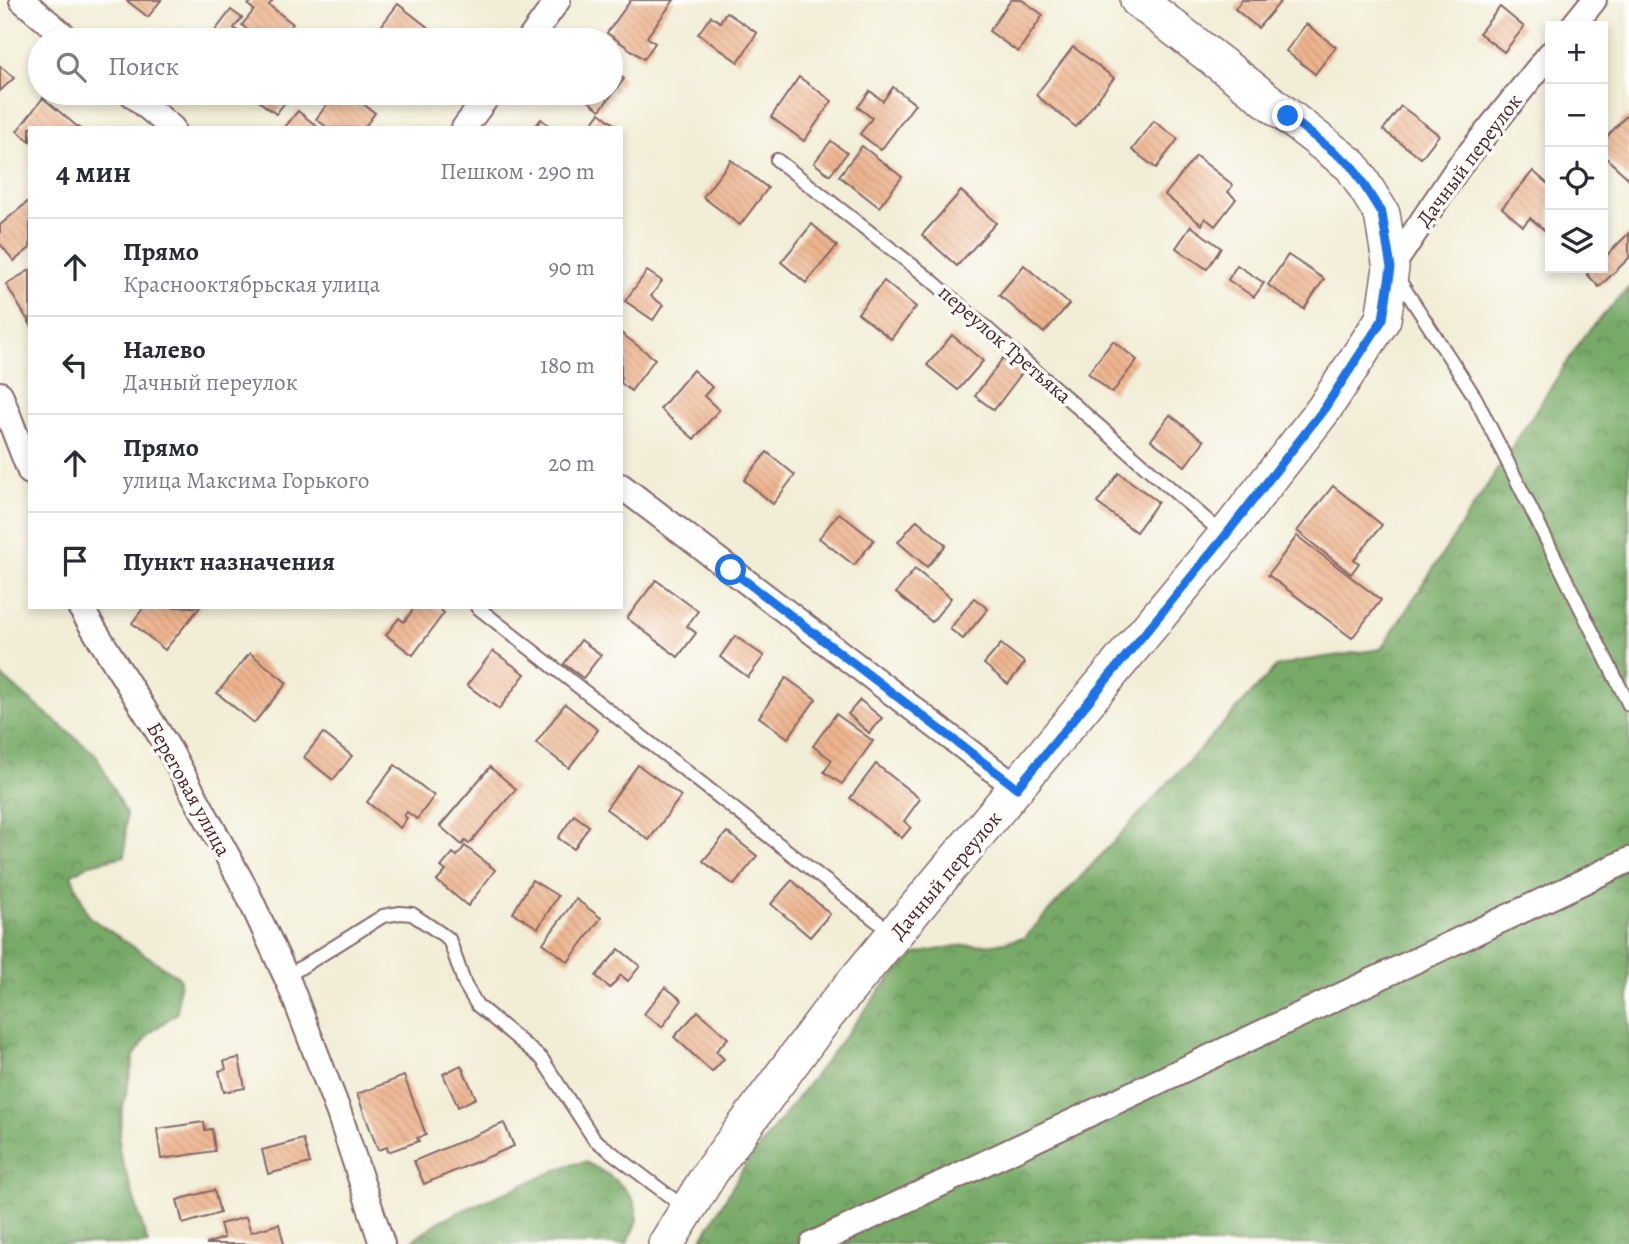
<!DOCTYPE html>
<html lang="ru">
<head>
<meta charset="utf-8">
<style>
	body { margin:0; font-family:Alegreya,serif; background:#f7f7f7; color:#2b2b33 }
	.controls { position:absolute; right:21px; top:21px; display:grid; overflow:hidden; border-radius:0px; box-shadow:0 4px 10px #0003 }
	.controls button { width:63px; height:63px; display:grid; place-items:center; padding:0; border:0; border-bottom:2px solid #e1e1e2; background:#fff; color:#2b2b33; font:35px sans-serif }
	.stop { position:absolute; width:21px; height:21px; margin:-16px; border:5px solid #1a73e8; border-radius:50%; background:#fff }
	.stop.end { background:#1a73e8; border-color:#fff; box-shadow:0 2px 7px #0008 }
	.list { margin:0; padding:0; list-style:none }
	h2 { display:flex; justify-content:space-between; align-items:center; height:91px; margin:0; padding:0 28px; font-size:30px }
	h2 small { font-size:23px; font-weight:400; color:#7c7c81 }
	.list li { display:grid; grid-template-columns:46px 1fr auto; gap:21px; align-items:center; box-sizing:border-box; height:98px; padding:0 28px; border-top:2px solid #e1e1e2 }
	.list b { display:block; font-size:26px; white-space:nowrap }
	.list p { margin:0; font-size:23px; white-space:nowrap; color:#7c7c81 }
	.list em { font-size:23px; font-style:normal; color:#7c7c81 }
	.icon { flex:none; width:38px; height:38px; fill:none; stroke:currentColor; stroke-width:2; stroke-linecap:round; stroke-linejoin:round }
	.map { position:relative; flex:none; width:1629px; height:1244px; overflow:hidden }
	.search { position:absolute; background:#fff; box-shadow:0 4px 10px #0003; left:28px; top:28px; width:595px; height:77px; display:flex; align-items:center; gap:18px; box-sizing:border-box; padding:0 24px; border-radius:38px; color:#7c7c81; font-size:26px }
	.panel { position:absolute; background:#fff; box-shadow:0 4px 10px #0003; left:28px; top:126px; width:595px; height:483px; border-radius:0px }
	.map>svg:first-child { display:block }
</style>
</head>
<body>
<div class="map">
<svg width="1629" height="1244" viewBox="0 0 1629 1244">
	<defs>
		<pattern id="forest-crowns" width="20" height="18" patternUnits="userSpaceOnUse" patternTransform="scale(1.75)"><rect width="20" height="18" fill="#7a6"/><path d="M2 6a3 3 0 1 1 6 0M12 15a3 3 0 1 1 6 0" fill="none" stroke="#648a54"/></pattern>
		<pattern id="building-back-hatch" width="6" height="6" patternUnits="userSpaceOnUse" patternTransform="scale(1.75)"><rect width="6" height="6" fill="#edb48e"/><path d="M-1 5l2 2M0 0l6 6M5-1l2 2" fill="none" stroke="#cd9a7b"/></pattern>
	</defs>
	<rect width="100%" height="100%" fill="#fdfcf7"/>
	<filter id="ink" filterUnits="userSpaceOnUse"><feTurbulence type="fractalNoise" baseFrequency=".0143" numOctaves="2"/><feDisplacementMap in="SourceGraphic" scale="14" xChannelSelector="R" yChannelSelector="G"/><feConvolveMatrix kernelMatrix="1 2 1 2 8 2 1 2 1" color-interpolation-filters="sRGB"/></filter>
	<filter id="wash" filterUnits="userSpaceOnUse"><feTurbulence type="fractalNoise" baseFrequency=".00686" numOctaves="4" result="noise"/><feDisplacementMap in="SourceGraphic" scale="28" xChannelSelector="R" yChannelSelector="G"/><feGaussianBlur stdDeviation="1.57" result="paint"/><feColorMatrix in="noise" values="0 0 0 0 0 0 0 0 0 0 0 0 0 0 0 0 0 1.4 0 .05"/><feComposite in="paint" operator="in"/></filter>
	<g filter="url(#wash)">
		<rect width="100%" height="100%" fill="#f1edd6"/>
		<!-- forest -->
		<g fill="url(#forest-crowns)" stroke="#606448" stroke-width="2">
			<polygon points="1629,287 1629,1244 699,1244 744,1167 886,983 916,954 956,946 994,944 1024,938 1276,667 1299,661 1381,649 1584,336"/>
			<polygon points="0,675 96,755 126,814 125,856 90,864 71,875 89,917 180,978 177,1013 150,1033 134,1056 121,1116 119,1150 148,1244 0,1244"/>
			<path d="M 585,1162 C 606,1172 638,1190 637,1217 C 637,1225 630,1236 627,1244 L 413,1244 L 414,1239 L 443,1219 L 569,1165 Z"/>
		</g>
		<g id="blocks">
			<!-- building -->
			<g fill="url(#building-back-hatch)">
				<polygon points="126,0 161,0 148,17"/>
				<polygon points="253,0 273,0 269,5 293,24 279,40 251,40 254,36 242,25 254,10 248,5"/>
				<polygon points="631,0 674,0 647,37 655,43 644,59 607,33"/>
				<polygon points="1011,0 1022,0 1043,15 1018,52 989,31"/>
				<polygon points="1242,0 1282,0 1258,28 1235,9"/>
				<polygon points="398,4 435,33 429,40 372,38"/>
				<polygon points="1500,7 1524,27 1504,52 1479,33"/>
				<polygon points="231,10 242,18 234,28 244,36 241,40 208,40"/>
				<polygon points="726,12 757,33 738,62 698,34 711,16 720,22"/>
				<polygon points="1306,24 1336,47 1315,74 1286,51"/>
				<polygon points="1073,47 1114,78 1076,127 1036,95"/>
				<polygon points="0,66 14,78 0,91"/>
				<polygon points="611,69 624,79 600,110 578,93 611,93"/>
				<polygon points="799,77 832,101 804,141 771,117"/>
				<polygon points="893,87 915,104 881,150 860,134 872,118 858,107 870,91 883,101"/>
				<polygon points="267,93 292,93 276,114 260,102"/>
				<polygon points="349,93 375,113 364,128 328,128 316,119 334,95 343,101"/>
				<polygon points="43,98 79,128 30,128 30,141 17,131"/>
				<polygon points="1401,106 1439,135 1421,158 1383,130"/>
				<polygon points="298,111 319,128 284,128"/>
				<polygon points="600,113 619,128 588,128"/>
				<polygon points="1626,116 1629,119 1629,179 1603,155 1603,141"/>
				<polygon points="541,119 552,128 534,128"/>
				<polygon points="1154,121 1178,139 1156,168 1132,150"/>
				<polygon points="831,141 847,153 830,175 814,163"/>
				<polygon points="862,146 902,177 879,207 839,176"/>
				<polygon points="1196,156 1233,185 1228,192 1236,199 1215,226 1205,218 1202,225 1165,195"/>
				<polygon points="731,160 768,188 740,225 703,197"/>
				<polygon points="1533,171 1550,186 1550,235 1530,218 1523,226 1502,208"/>
				<polygon points="961,191 996,223 957,266 922,235"/>
				<polygon points="30,200 30,248 14,261 0,244 0,225"/>
				<polygon points="812,224 837,246 806,283 781,262"/>
				<polygon points="1191,226 1221,248 1207,269 1176,248"/>
				<polygon points="1629,233 1629,258 1599,287 1587,274 1594,268 1603,268 1603,259"/>
				<polygon points="1288,255 1324,279 1304,309 1268,285"/>
				<polygon points="1024,265 1069,304 1044,333 999,295"/>
				<polygon points="1237,265 1264,283 1254,297 1228,280"/>
				<polygon points="30,270 30,324 6,284"/>
				<polygon points="647,271 662,281 651,296 663,305 653,320 625,301"/>
				<polygon points="884,281 916,307 891,339 858,313"/>
				<polygon points="621,333 655,359 631,391 621,383"/>
				<polygon points="952,335 983,361 958,390 927,365"/>
				<polygon points="1113,341 1137,360 1112,393 1088,373"/>
				<polygon points="1003,358 1022,373 994,410 975,396"/>
				<polygon points="693,370 712,387 704,396 719,410 694,439 660,409"/>
				<polygon points="1170,415 1204,441 1185,466 1151,440"/>
				<polygon points="767,452 795,475 773,504 744,480"/>
				<polygon points="1119,473 1158,502 1136,532 1097,503"/>
				<polygon points="1333,486 1382,525 1354,560 1359,563 1351,574 1297,531"/>
				<polygon points="839,513 874,540 854,565 819,538"/>
				<polygon points="917,520 946,545 927,567 898,542"/>
				<polygon points="1297,536 1381,600 1352,638 1268,575"/>
				<polygon points="915,569 951,598 932,622 896,593"/>
				<polygon points="656,580 698,611 687,626 696,633 678,657 627,618"/>
				<polygon points="974,598 988,609 963,639 950,629"/>
				<polygon points="144,607 200,607 165,650 132,623"/>
				<polygon points="415,607 437,607 444,613 413,655 386,635 399,618 404,622"/>
				<polygon points="735,636 764,656 748,677 720,657"/>
				<polygon points="581,640 601,655 583,678 564,664"/>
				<polygon points="1001,644 1025,663 1008,684 984,664"/>
				<polygon points="493,651 525,674 499,709 467,685"/>
				<polygon points="250,653 287,683 254,723 217,693"/>
				<polygon points="786,678 816,699 788,738 759,717"/>
				<polygon points="860,700 882,718 869,733 848,714"/>
				<polygon points="565,704 598,730 569,768 536,743"/>
				<polygon points="836,714 873,741 842,784 824,772 832,760 813,746"/>
				<polygon points="323,733 352,756 333,780 304,757"/>
				<polygon points="876,764 920,799 904,821 911,827 902,838 850,798"/>
				<polygon points="395,765 434,796 417,819 407,812 404,816 407,818 400,828 367,802"/>
				<polygon points="638,765 681,796 649,840 606,809"/>
				<polygon points="490,767 516,789 469,844 465,841 462,845 440,826"/>
				<polygon points="574,815 589,826 574,849 558,838"/>
				<polygon points="727,832 757,856 734,885 703,861"/>
				<polygon points="465,846 495,870 468,906 437,881 446,871 441,867 453,853 457,856"/>
				<polygon points="532,880 558,896 538,928 513,913"/>
				<polygon points="792,880 830,914 810,937 771,904"/>
				<polygon points="576,899 601,918 568,962 543,943"/>
				<polygon points="619,949 640,966 628,981 621,975 610,988 596,976"/>
				<polygon points="665,987 682,1000 662,1027 644,1014"/>
				<polygon points="698,1011 728,1038 716,1051 724,1059 712,1072 674,1037"/>
				<polygon points="239,1058 245,1088 224,1092 219,1071 226,1069 224,1061"/>
				<polygon points="461,1065 476,1098 458,1107 443,1074"/>
				<polygon points="404,1076 426,1135 417,1138 419,1141 388,1152 387,1147 378,1150 357,1094"/>
				<polygon points="204,1122 205,1130 212,1129 215,1151 161,1159 157,1129"/>
				<polygon points="504,1123 514,1146 424,1184 414,1161"/>
				<polygon points="303,1139 310,1163 268,1174 262,1150"/>
				<polygon points="214,1190 220,1213 183,1224 177,1200"/>
				<polygon points="246,1217 251,1232 279,1224 284,1244 206,1244 224,1238 220,1224"/>
			</g>
		</g>
	</g>
	<g filter="url(#ink)">
		<use href="#blocks" fill-opacity="0" stroke="#846767" stroke-width="2"/>
		<g fill="none" stroke-linecap="round" stroke-linejoin="round">
			<!-- lane casing -->
			<g stroke="#846767" stroke-width="16">
				<g id="lane">
					<polyline points="777,160 930,279 1223,534"/>
					<polyline points="1397,277 1475,397 1629,705"/>
					<polyline points="477,607 892,933"/>
					<polyline points="286,977 383,916 400,913 412,914 449,939 465,985 477,1005 542,1059 594,1139 685,1208"/>
				</g>
			</g>
			<!-- street casing -->
			<g stroke="#846767" stroke-width="28">
				<g id="street">
					<polyline points="22,0 69,40"/>
					<polyline points="1573,26 1594,0"/>
					<polyline points="529,40 558,0"/>
					<polyline points="131,93 172,128"/>
					<polyline points="464,128 490,93"/>
					<polyline points="1391,268 1457,169 1550,54"/>
					<polyline points="0,394 30,472"/>
					<polyline points="621,486 1017,788"/>
					<polyline points="80,607 170,751 245,888 289,983 339,1113 382,1244"/>
					<polyline points="813,1244 1629,860"/>
				</g>
			</g>
			<!-- secondary casing -->
			<g stroke="#846767" stroke-width="38">
				<polyline id="secondary" points="666,1244 712,1170 827,1015 1225,536 1324,409 1383,319 1391,268 1382,214 1352,166 1138,0"/>
			</g>
			<!-- lane -->
			<use href="#lane" stroke="#fff" stroke-width="12"/>
			<!-- street -->
			<use href="#street" stroke="#fff" stroke-width="24"/>
			<!-- secondary -->
			<use href="#secondary" stroke="#fff" stroke-width="35"/>
		</g>
	</g>
	<g fill="none" stroke-linecap="round" stroke-linejoin="round" filter="url(#ink)">
		<!-- route -->
		<polyline stroke="#1a73e8" stroke-width="9" points="731,570 1017,788 1225,536 1324,409 1383,319 1391,268 1382,214 1352,166 1288,116"/>
	</g>
	<g text-anchor="middle" dominant-baseline="central" stroke-width="7" stroke-linejoin="round" paint-order="stroke">
		<!-- street labels -->
		<g font-size="21" fill="#4a1f2b" stroke="#fdfcf7">
			<text transform="translate(1469 160) rotate(-53)">Дачный переулок</text>
			<text transform="translate(1005 344) rotate(41)">переулок Третьяка</text>
			<text transform="translate(189 789) rotate(61)">Береговая улица</text>
			<text transform="translate(946 875) rotate(-50)">Дачный переулок</text>
		</g>
	</g>
</svg>
<div class="controls">
<button>+</button>
<button>−</button>
<button><svg class="icon" aria-label="locate" viewBox="0 0 24 24"><circle cx="12" cy="12" r="6"/><path d="M12 2v4M12 18v4M2 12h4M18 12h4"/></svg></button>
<button><svg class="icon" aria-label="layers" viewBox="0 0 24 24"><path d="M12 4l9 5-9 5-9-5zM3 14l9 5 9-5"/></svg></button>
</div>
<div class="stop" style="left:731px;top:570px"></div>
<div class="stop end" style="left:1288px;top:116px"></div>
<div class="search"><svg class="icon" aria-label="search" viewBox="0 0 24 24"><circle cx="10" cy="10" r="6"/><path d="M15 15l6 6"/></svg>Поиск</div>
<section class="panel">
<h2>4 мин<small>Пешком · 290 m</small></h2>
<ul class="list">
<li><svg class="icon" aria-label="ahead" viewBox="0 0 24 24"><path d="M12 20V5M6 11l6-6 6 6"/></svg><div><b>Прямо</b><p>Краснооктябрьская улица</p></div><em>90 m</em></li>
<li><svg class="icon" aria-label="left" viewBox="0 0 24 24"><path d="M17 20v-9H6M10 6l-5 5 5 5"/></svg><div><b>Налево</b><p>Дачный переулок</p></div><em>180 m</em></li>
<li><svg class="icon" aria-label="ahead" viewBox="0 0 24 24"><path d="M12 20V5M6 11l6-6 6 6"/></svg><div><b>Прямо</b><p>улица Максима Горького</p></div><em>20 m</em></li>
<li><svg class="icon" aria-label="arrive" viewBox="0 0 24 24"><path d="M6 21V4h12l-3 4 3 4H6"/></svg><div><b>Пункт назначения</b></div></li>
</ul>
</section>
</div>
</body>
</html>
